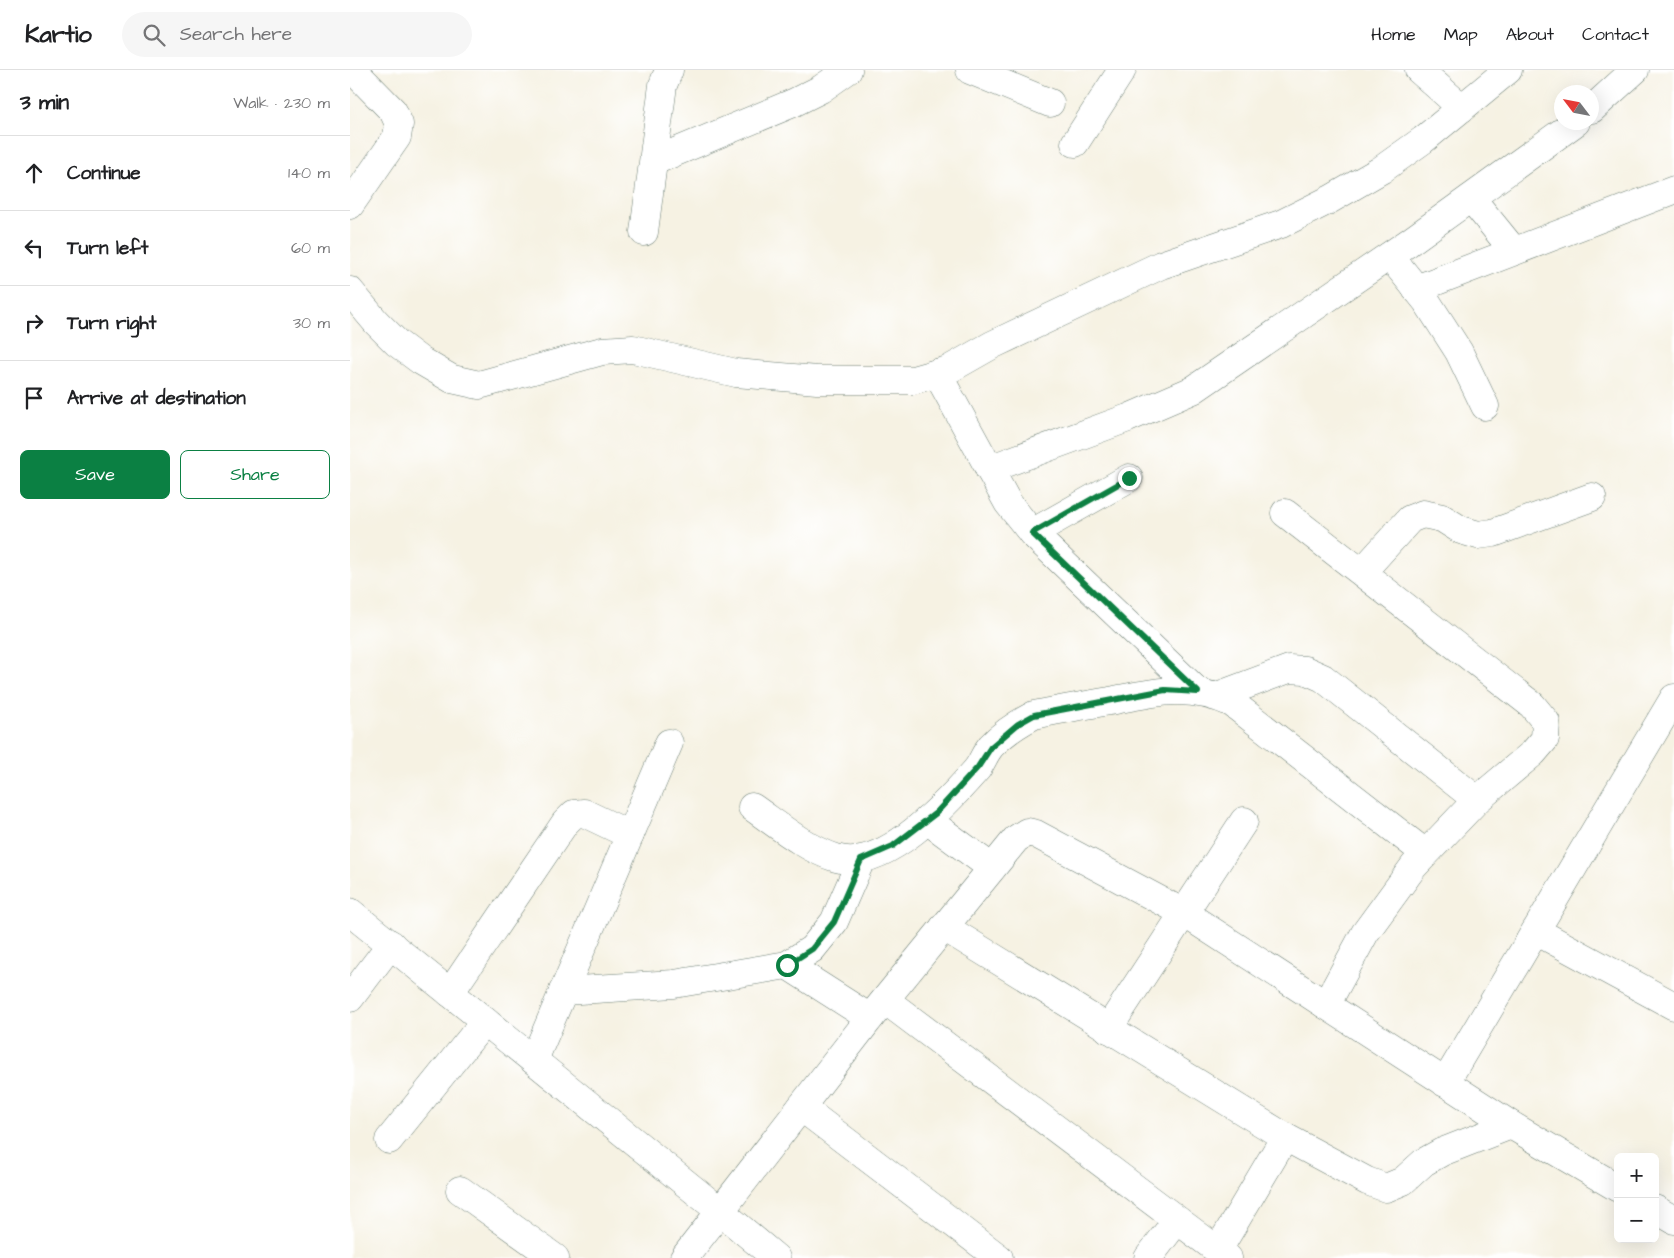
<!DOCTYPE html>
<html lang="en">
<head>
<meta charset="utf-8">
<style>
	body { margin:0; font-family:"Architects Daughter",sans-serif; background:#f6f6f6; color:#202124 }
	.controls { position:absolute; right:15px; bottom:15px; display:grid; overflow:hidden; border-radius:8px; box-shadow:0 5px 20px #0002 }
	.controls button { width:45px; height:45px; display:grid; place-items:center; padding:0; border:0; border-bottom:1px solid #e0e0e0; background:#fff; color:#202124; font:25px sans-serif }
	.compass { position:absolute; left:1204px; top:15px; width:45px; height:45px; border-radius:50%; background:#fff; box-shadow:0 5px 20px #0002; rotate:302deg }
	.stop { position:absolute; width:15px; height:15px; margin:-11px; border:4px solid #0b8043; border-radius:50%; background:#fff }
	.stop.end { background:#0b8043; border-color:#fff; box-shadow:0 1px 5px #0008 }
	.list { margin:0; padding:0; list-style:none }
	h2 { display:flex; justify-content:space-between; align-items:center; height:65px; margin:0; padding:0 20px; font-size:21px }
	h2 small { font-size:16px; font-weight:400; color:#757577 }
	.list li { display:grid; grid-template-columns:32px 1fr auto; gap:15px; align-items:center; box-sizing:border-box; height:75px; padding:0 20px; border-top:1px solid #e0e0e0 }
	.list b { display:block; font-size:19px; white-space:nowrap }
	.list em { font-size:16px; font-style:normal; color:#757577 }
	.actions { display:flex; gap:10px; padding:15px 20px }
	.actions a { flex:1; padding:11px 0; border:1px solid #0b8043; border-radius:8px; text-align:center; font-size:18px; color:#0b8043 }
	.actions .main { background:#0b8043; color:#fff }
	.icon { flex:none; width:28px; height:28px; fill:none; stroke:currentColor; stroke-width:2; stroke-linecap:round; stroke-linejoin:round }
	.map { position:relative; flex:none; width:1324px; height:1188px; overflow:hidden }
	header { display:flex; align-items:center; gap:30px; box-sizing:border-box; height:70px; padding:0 25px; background:#fff; border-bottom:1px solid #e0e0e0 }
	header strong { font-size:24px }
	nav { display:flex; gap:28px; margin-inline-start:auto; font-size:18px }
	.search { width:350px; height:45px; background:#f6f6f6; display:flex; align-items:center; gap:12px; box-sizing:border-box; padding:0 18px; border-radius:28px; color:#757577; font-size:19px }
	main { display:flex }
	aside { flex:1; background:#fff }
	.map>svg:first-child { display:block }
</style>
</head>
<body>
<header>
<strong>Kartio</strong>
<div class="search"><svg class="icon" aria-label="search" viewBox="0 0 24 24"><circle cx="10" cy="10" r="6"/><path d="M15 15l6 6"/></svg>Search here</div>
<nav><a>Home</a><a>Map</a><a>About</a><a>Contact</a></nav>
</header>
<main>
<aside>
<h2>3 min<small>Walk · 230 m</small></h2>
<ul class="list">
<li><svg class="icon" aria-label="ahead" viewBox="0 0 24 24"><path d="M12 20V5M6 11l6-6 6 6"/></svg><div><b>Continue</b></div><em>140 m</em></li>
<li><svg class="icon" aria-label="left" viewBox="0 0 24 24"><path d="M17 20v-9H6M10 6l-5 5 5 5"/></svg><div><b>Turn left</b></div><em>60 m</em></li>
<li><svg class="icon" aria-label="right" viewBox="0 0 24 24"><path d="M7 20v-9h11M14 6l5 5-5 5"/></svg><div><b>Turn right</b></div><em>30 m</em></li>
<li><svg class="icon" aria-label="arrive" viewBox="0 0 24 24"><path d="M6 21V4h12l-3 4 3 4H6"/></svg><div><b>Arrive at destination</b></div></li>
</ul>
<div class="actions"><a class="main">Save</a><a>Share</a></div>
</aside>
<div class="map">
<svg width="1324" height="1188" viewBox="0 0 1324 1188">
	<rect width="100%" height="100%" fill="#fff"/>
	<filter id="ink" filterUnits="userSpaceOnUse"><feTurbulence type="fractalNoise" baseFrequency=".02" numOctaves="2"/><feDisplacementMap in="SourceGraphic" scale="10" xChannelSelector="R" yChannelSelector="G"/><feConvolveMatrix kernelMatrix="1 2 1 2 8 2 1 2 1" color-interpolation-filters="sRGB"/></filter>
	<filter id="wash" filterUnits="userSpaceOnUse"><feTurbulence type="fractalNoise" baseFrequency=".0096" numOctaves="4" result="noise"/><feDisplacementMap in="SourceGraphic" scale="20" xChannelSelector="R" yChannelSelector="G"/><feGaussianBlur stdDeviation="1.12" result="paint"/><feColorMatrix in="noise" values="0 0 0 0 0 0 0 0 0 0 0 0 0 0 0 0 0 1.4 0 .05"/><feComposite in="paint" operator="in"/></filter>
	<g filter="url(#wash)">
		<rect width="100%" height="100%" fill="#f6f2e3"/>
	</g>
	<g filter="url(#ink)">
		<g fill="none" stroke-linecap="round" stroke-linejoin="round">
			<!-- minor casing -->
			<g stroke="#6a7c71" stroke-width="29">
				<g id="minor">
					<polyline points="620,0 700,33"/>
					<polyline points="1069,0 1112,38"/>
					<polyline points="1242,39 1285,0"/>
					<polyline points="725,73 772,0"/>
					<polyline points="304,91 443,33 471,19 498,0"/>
					<polyline points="1121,128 1164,181"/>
					<polyline points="0,135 47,67 49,54 43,41 3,0"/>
					<polyline points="294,162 313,15 319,0"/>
					<polyline points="1040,186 1077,232 1109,282 1135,336"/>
					<polyline points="1066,219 1324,120"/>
					<polyline points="0,221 26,252 47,273 71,291 102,309 129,315 252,281 283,279 386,303 467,310 563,310 598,300 642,275 811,195 931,154 981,129 1031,100 1073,70 1158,0"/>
					<polyline points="587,303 658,433 682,463 848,622"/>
					<polyline points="639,399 778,348 843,320 1058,173 1226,52"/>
					<polyline points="935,443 1182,635 1196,652 1195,669 1183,683 1127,730 1064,796 1015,863 976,935"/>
					<polyline points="682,463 779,408"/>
					<polyline points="1012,502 1060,449 1073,444 1092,448 1111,460 1128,465 1143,463 1242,427"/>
					<polyline points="867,626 939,599 955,600 973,608 1127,730"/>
					<path d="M 402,737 C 428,755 455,778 486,788 C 534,803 599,731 627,699 C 632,692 635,683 641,676 C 653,663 669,653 684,645 C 709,640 735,635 760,631 C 805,622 838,613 882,633 L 1075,783"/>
					<polyline points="577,750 642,798"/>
					<polyline points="0,842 370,1141 426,1188"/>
					<polyline points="594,857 935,1067 1017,1111 1036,1118 1053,1111 1074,1092 1092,1082 1161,1055"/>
					<polyline points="1186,861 1324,936"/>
					<polyline points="437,895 520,948"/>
					<polyline points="213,921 324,914 437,895 462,879 484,852 511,790"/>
					<polyline points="100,923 215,753 224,744 234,743 280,765"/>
					<polyline points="0,928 41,874"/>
					<polyline points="535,930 878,1188"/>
					<polyline points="758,959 894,751"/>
					<polyline points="184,990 319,673"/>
					<polyline points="1095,1013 1324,628"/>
					<polyline points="451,1037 649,1188"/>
					<polyline points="39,1070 135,951"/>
					<polyline points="110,1120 205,1188"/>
					<polyline points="1305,1139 1324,1150"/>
					<polyline points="868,1180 935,1067"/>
					<polyline points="334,1188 520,948 666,769 677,762 686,764 834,843 1161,1055 1268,1118"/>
					<polyline points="798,1188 827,1150"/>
				</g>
			</g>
			<!-- minor -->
			<use href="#minor" stroke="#fff" stroke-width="28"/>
		</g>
	</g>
	<g fill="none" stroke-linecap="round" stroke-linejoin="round" filter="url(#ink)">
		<!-- route -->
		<polyline stroke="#0b8043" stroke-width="6" points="437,895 462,879 484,852 511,790 543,776 586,743 628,697 641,677 668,654 684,645 815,620 848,622 682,463 779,408"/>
	</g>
</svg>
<div class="controls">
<button>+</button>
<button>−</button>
</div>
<svg class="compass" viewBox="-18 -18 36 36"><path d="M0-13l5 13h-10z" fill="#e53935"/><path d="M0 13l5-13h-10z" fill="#757577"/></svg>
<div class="stop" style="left:437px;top:895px"></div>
<div class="stop end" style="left:779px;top:408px"></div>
</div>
</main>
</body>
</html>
